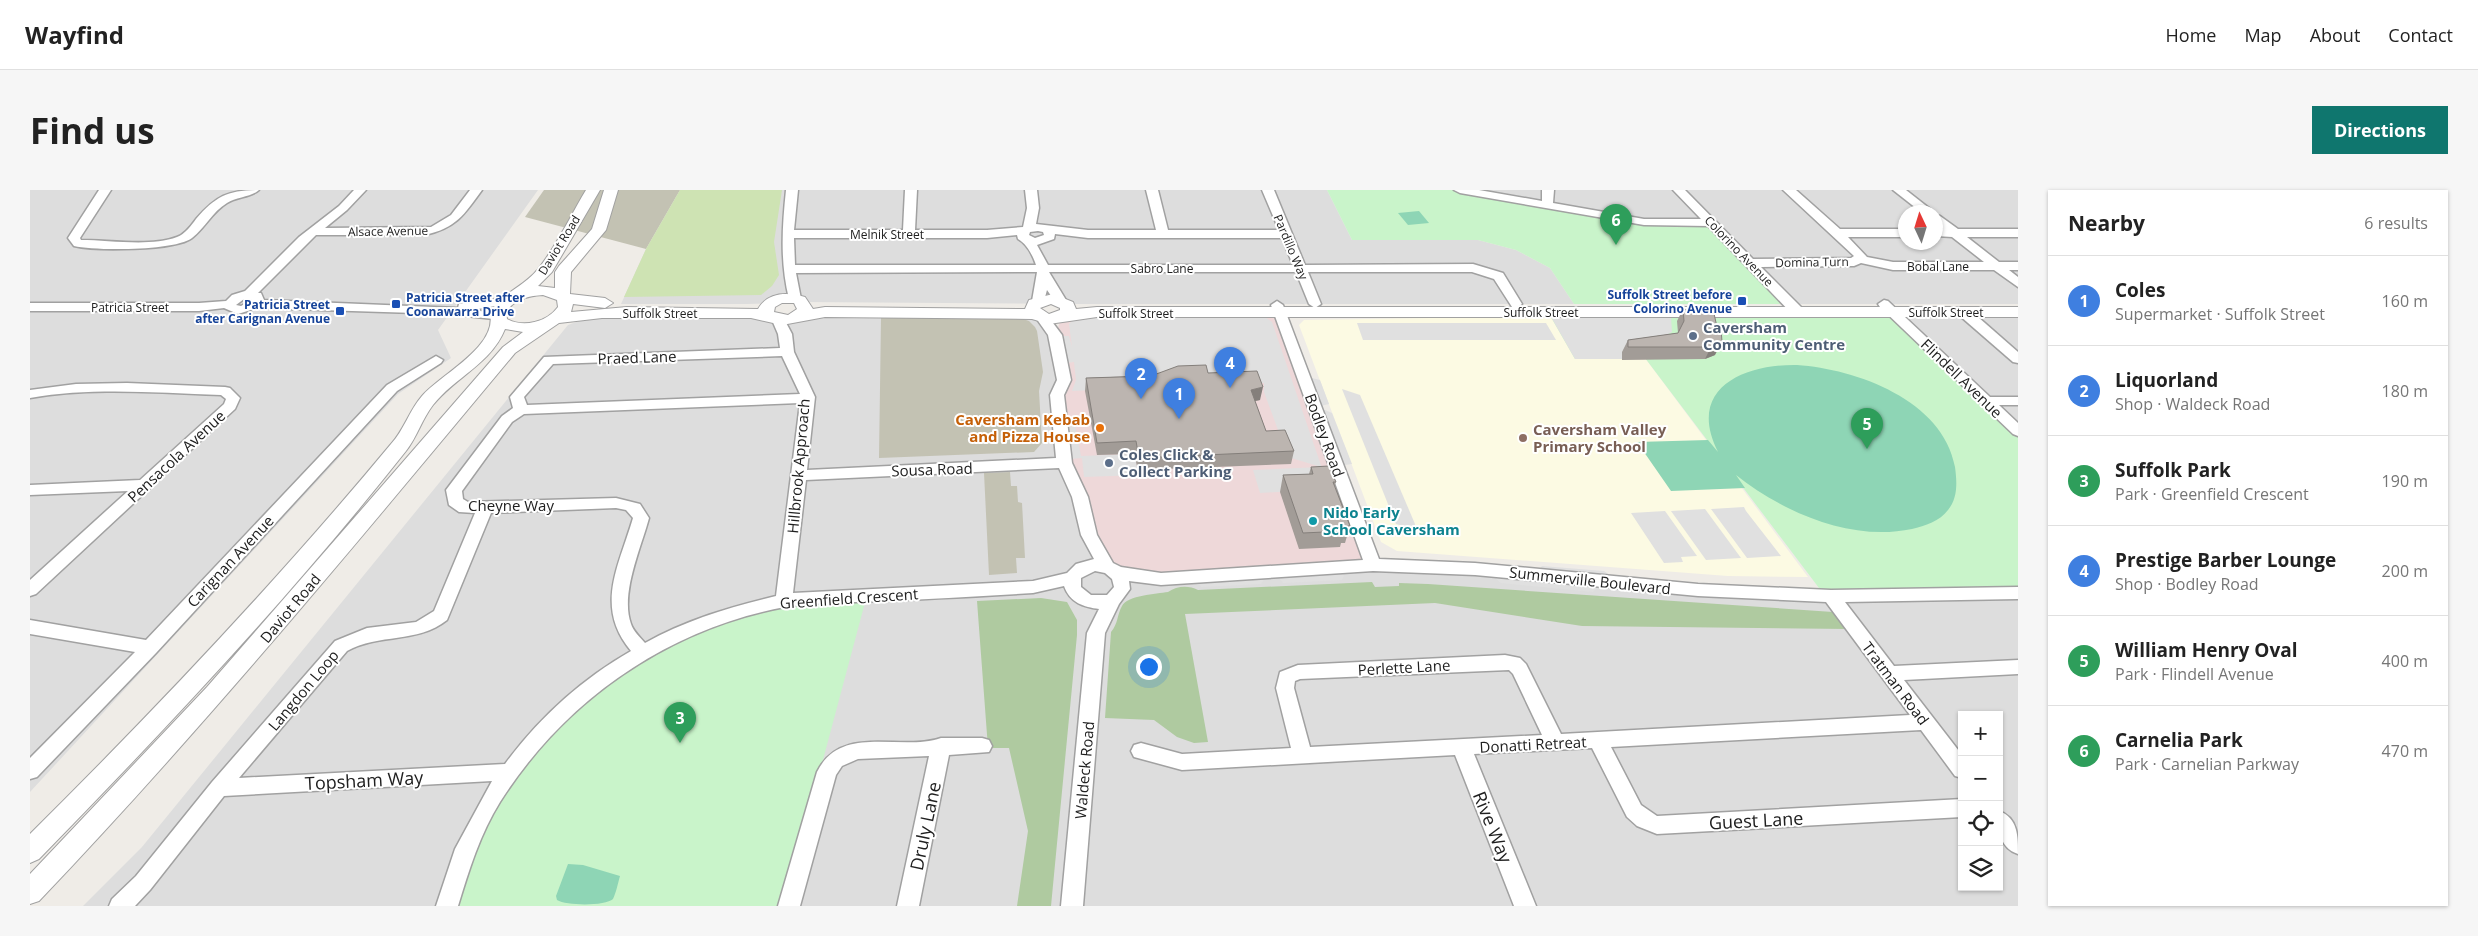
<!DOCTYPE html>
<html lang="en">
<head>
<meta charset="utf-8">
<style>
	body { margin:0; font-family:"Open Sans",sans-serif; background:#f6f6f6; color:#222 }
	.controls { position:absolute; right:15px; bottom:15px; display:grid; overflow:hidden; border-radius:0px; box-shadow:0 1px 4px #0004 }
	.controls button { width:45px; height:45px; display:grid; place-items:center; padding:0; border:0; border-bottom:1px solid #e0e0e0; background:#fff; color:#222; font:25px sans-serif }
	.compass { position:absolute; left:1868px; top:15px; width:45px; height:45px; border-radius:50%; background:#fff; box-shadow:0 1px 4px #0004; rotate:356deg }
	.you { position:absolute; left:1118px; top:476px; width:18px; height:18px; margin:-12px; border:4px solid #fff; border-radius:50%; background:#1a73e8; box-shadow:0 0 0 8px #1a73e833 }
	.badge { display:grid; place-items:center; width:32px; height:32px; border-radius:50%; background:#0f766e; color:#fff; font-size:16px; font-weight:700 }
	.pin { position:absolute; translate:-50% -41px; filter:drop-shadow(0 1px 2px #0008) }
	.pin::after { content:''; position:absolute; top:26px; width:18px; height:15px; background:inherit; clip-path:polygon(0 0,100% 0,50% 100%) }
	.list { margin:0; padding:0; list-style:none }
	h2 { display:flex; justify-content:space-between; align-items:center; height:65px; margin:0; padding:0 20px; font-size:21px }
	h2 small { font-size:16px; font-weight:400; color:#767676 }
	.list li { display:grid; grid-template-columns:32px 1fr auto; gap:15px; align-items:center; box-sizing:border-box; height:90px; padding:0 20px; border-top:1px solid #e0e0e0 }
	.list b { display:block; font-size:19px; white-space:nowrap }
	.list p { margin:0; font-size:16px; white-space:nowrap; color:#767676 }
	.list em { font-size:16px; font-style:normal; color:#767676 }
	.icon { flex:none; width:28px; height:28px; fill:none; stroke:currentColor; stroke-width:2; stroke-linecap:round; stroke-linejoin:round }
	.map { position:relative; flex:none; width:1988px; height:716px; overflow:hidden; border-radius:0px }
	header { display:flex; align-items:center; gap:30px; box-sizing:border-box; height:70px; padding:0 25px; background:#fff; border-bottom:1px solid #e0e0e0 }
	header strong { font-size:24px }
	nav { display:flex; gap:28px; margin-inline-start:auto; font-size:18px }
	.intro { display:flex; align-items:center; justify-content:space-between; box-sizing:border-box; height:120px; padding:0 30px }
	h1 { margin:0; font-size:35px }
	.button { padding:12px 22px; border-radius:0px; background:#0f766e; color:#fff; font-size:18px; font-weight:700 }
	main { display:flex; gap:30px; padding:0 30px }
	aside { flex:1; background:#fff; border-radius:0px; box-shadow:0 1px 4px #0004 }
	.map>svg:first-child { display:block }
</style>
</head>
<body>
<header>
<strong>Wayfind</strong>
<nav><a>Home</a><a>Map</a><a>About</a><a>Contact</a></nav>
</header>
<div class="intro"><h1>Find us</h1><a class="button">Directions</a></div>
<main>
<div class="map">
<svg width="1988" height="716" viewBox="0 0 1988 716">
	<rect width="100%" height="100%" fill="#efece7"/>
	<!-- residential -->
	<g fill="#ddd" fill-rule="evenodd">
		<polygon points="0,0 508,0 408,140 421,168 368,204 0,602"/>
		<polygon points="650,0 1297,0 1322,50 1448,50 1486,60 1520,78 1544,114 1051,114 772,112 717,114 591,114 616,59"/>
		<path d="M 1430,0 L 1988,0 L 1988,114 L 1761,114 L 1630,33 ZM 1876,22 L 1906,22 L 1906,52 L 1876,52 Z"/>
		<polygon points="1862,122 1988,122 1988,241"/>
		<path d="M 1006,125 L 1343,375 L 1668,400 L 1988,403 L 1988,716 L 53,716 L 112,657 L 538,135 L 557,128 ZM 1932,525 L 1969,525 L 1969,697 L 1932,697 Z"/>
	</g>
	<!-- commercial -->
	<polygon fill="#eed8d9" points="1250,122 1343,375 1131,389 1082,380 1034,275 1034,190 1025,145 1032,127"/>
	<!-- education -->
	<polygon fill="#fcfae3" points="1521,126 1615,168 1778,387 1698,386 1367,361 1351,352 1269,135 1274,130"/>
	<!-- construction -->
	<g fill="#c3c2b3">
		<polygon points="514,0 650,0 616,59 495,27"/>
		<polygon points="851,128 990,128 999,131 1005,137 1007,141 1013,182 1009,201 1012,253 1004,262 849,268"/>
		<polygon points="980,282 981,296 987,296 988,312 992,313 995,368 986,368 987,383 959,385 954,283"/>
	</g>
	<!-- grass -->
	<polygon fill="#cee3b3" points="650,0 752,0 744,52 749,85 742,96 731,105 594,107 616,59"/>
	<!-- forest -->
	<g fill="#afcaa0">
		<path d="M 1342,392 L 1345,397 L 1369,396 L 1369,393 L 1398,394 L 1803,422 L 1819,439 L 1552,436 L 1405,413 L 1155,424 L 1178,552 L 1164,553 L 1147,547 L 1124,530 L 1075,528 L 1081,442 C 1088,434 1087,425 1092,416 C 1098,405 1126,404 1138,402 C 1147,396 1158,395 1168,400 Z"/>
		<polygon points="1011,408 1037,412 1047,430 1047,445 1021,716 987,716 998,641 979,558 958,558 947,411"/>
	</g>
	<!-- park -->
	<g fill="#c9f4ca">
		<polygon points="1297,0 1430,0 1597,29 1682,33 1761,114 1544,114 1520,78 1486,60 1448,50 1322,50"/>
		<polygon points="1518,122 1862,122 1988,241 1988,403 1801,406 1789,398 1615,168 1545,169"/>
		<polygon points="837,405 754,716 417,716 470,595 584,479 712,421"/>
	</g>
	<!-- pitch -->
	<g fill="#8ed5b5">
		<polygon points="1389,21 1399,33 1378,35 1368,23"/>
		<path d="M 1767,175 C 1826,179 1913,210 1925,277 C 1927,292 1928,308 1918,320 C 1910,331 1895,336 1882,339 C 1820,352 1753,322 1706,285 L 1715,298 L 1641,301 L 1607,252 L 1678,250 L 1688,262 C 1656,199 1713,174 1767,175 Z"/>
		<path d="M 538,674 L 553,675 L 590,686 C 588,693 586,703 583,709 C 576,716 537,716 527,710 L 526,706 Z"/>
	</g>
	<!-- parking -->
	<g fill="#e0e0e0">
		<polygon points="1052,127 1235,127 1242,132 1297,293 1279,300 1230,303 1223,280 1291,277 1258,267 1234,202 1234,193 1042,201 1046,190 1044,172 1036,173 1031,146 1039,146 1042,157 1039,134 1043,130"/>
		<polygon points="1521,127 1641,127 1642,142 1593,169 1545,169"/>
		<polygon points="1327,133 1516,133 1526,150 1333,150"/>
		<polygon points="1274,186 1290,190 1299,214 1286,217"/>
		<polygon points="1312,199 1330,205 1385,334 1384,339 1366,334"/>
		<polygon points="1295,220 1302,223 1322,274 1308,276 1287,221"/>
		<polygon points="1036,234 1045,234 1051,266 1104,264 1109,285 1054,287 1052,268 1040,269"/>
		<polygon points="1714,317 1716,321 1751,366 1717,368 1681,319"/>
		<polygon points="1675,319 1711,368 1676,370 1641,321"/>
		<polygon points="1635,321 1667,366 1651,367 1653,372 1634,373 1601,323"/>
		<polygon points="1512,376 1574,381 1581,386 1509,380"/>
		<polygon points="1312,379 1314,386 1312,390 1253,393 1246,384"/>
		<polygon points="1232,384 1234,390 1231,394 1171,397 1166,389"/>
		<polygon points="1466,384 1566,393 1567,398 1563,402 1471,393 1466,389"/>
	</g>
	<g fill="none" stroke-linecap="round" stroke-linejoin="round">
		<!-- minor casing -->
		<g stroke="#a1a1a1" stroke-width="3">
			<g id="minor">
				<path d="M 69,0 L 81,0 L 50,48 L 51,50 C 79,50 121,57 147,47 C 155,44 161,36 166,29 C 186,6 198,0 229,0 C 222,7 206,7 197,13 C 182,22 175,38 162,48 C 145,61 65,61 44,56 L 38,48 Z"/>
				<path d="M 324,0 L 336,0 L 317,20 L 295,38 L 401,37 L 421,25 L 440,0 L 452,0 C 434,25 426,38 395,45 L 286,45 L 228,103 L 231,103 L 234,110 L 428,118 L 429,114 L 434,113 L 483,107 L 485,110 L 483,113 L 442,120 L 473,124 L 474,127 L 473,130 L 417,124 L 227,118 L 208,124 L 194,118 L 169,121 L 0,121 L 0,113 L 169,113 L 196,111 L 202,105 L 215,101 L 269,47 L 309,16 ZM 214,109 L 222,110 L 211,116 L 206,115 Z"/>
				<path d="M 756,0 L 768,0 L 764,40 L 873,40 L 875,0 L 887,0 L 885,40 L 957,40 L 993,37 L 997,18 L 995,0 L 1007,0 L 1009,18 L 1006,34 L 1058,40 L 1126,40 L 1116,0 L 1128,0 L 1138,40 L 1249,40 L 1232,0 L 1244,0 L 1275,75 L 1443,74 L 1473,83 L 1492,114 L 1486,118 L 1482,117 L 1464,89 L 1442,82 L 1278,82 L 1291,114 L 1285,118 L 1279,114 L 1266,82 L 1019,82 L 1036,110 L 1030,114 L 1026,113 L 1017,100 L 1014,111 L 1008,115 L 1002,111 L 1007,82 L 766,83 L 771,109 L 765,113 L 759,109 C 750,72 752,38 756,0 ZM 1008,41 L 1013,42 L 1014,45 L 1005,48 L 999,45 L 1000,42 ZM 1025,44 L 1058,48 L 1252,48 L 1263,75 L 1018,75 L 1007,55 L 1024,49 ZM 987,45 L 988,49 C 997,54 1003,66 1006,75 L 765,75 L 764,48 L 957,48 Z"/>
				<polygon points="1424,0 1449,0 1512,11 1512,0 1524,0 1523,13 1614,29 1671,29 1643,0 1655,0 1723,69 1821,68 1824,66 1753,0 1766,0 1810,39 1876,39 1876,47 1818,47 1837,67 1863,72 1954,72 1922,47 1906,46 1906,40 1913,39 1906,33 1906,25 1910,26 1928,39 1988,39 1988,47 1937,47 1969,72 1988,72 1988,80 1979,80 1988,87 1988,97 1964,80 1863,80 1831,73 1824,76 1731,77 1773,119 1774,122 1768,126 1763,125 1678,36 1614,35 1430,3"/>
				<polygon points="1863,0 1876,0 1904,22 1891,22"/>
				<polygon points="1854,110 1858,111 1960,207 1988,207 1988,215 1969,215 1988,233 1988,246 1983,244 1850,117 1848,114"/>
				<path d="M 1247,111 L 1253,115 L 1349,369 L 1445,373 L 1668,394 L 1801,400 L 1988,397 L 1988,409 L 1815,412 L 1864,476 L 1988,470 L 1988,484 L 1874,490 L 1932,565 L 1932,588 L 1925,586 L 1891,540 L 1581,557 L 1611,615 L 1627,626 L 1932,609 L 1932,627 L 1627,644 L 1607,636 L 1597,627 L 1562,558 L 1444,564 L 1506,716 L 1484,716 L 1425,565 L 1152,580 L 1104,567 L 1101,561 L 1104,555 L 1111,553 L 1152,564 L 1261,558 L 1246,498 L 1250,482 L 1268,475 L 1475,465 L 1490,468 L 1496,474 L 1531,544 L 1880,525 L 1796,412 L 1668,406 L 1445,385 L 1343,381 L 1131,395 L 1099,391 L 1100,399 L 1089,414 L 1075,443 L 1053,716 L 1031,716 L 1057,443 L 1069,419 C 1054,417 1040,413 1034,396 L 1003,403 C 952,406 900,409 849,411 C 817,413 785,412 755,417 C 637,439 534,511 470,612 C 450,644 439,680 428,716 L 406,716 L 425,659 L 462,591 L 194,606 L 120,700 L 105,716 L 79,716 L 82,709 L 106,686 L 182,592 L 305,451 L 337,438 L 386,432 L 404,421 L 445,323 L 429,322 L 419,315 L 416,300 L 472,226 L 483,218 L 480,207 L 514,167 L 750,158 L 748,144 L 742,130 L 748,126 L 753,127 L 762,144 L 764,162 L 785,207 L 777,280 L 1026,268 L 1020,205 L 1027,190 L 1018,145 L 1006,128 L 1012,124 L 1017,125 L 1032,145 L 1041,190 L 1034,205 L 1042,273 L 1058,307 L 1067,345 L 1083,373 L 1091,377 L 1131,383 L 1333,370 L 1241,115 ZM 752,166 L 770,204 L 497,215 L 494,207 L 523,174 ZM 770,213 L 746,406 C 700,417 656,430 615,453 C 610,447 603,441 601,434 C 590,404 611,358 619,328 L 610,314 L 586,308 L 438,312 L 433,309 L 432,301 L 482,232 L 494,224 ZM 1029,278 L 1042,307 L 1051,345 L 1064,369 L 1046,374 L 1037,383 L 1003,391 L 763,403 L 776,290 ZM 586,318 L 596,320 L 603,328 C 589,376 564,417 601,461 C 552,489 509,528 475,574 L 209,588 L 317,461 C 349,443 387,454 417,430 L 461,323 ZM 1065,381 L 1075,383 L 1082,389 L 1084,397 L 1077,405 L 1061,405 L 1051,397 L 1051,388 ZM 1479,480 L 1483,484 L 1512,545 L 1280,557 L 1264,498 L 1265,491 L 1270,489 Z"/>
				<polygon points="1935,119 1940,120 1988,162 1988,173 1983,172 1930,126 1929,123 1930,120"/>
				<polygon points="406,166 413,170 411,173 367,201 126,463 7,587 0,589 0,568 105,462 0,444 0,430 116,450 357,195"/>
				<path d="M 97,193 L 195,197 L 200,198 L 210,208 L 205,219 L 6,404 L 0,406 L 0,390 L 98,301 L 0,305 L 0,295 L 110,290 L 194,214 L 196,209 L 191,205 C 127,203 63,197 0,208 L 0,200 L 46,194 Z"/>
				<path d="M 911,548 L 952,548 L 959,550 L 962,556 L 959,562 L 919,565 L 889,716 L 867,716 L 899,566 L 828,569 L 812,576 L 806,585 L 770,716 L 748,716 L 787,582 C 811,533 870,562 911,548 Z"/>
				<path d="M 1969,621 C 1988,628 1988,646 1988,664 C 1968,657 1969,639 1969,621 Z"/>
			</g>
		</g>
		<!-- tertiary casing -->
		<g stroke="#a1a1a1" stroke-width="2">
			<path id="tertiary" d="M 556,0 L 570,0 L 522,82 L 508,96 L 525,98 L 525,82 L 529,76 L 562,39 L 574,0 L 588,0 L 576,40 L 541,82 L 540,104 L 575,108 L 583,113 L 575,118 L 543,114 L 541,122 L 597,117 L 728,119 C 738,102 757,102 775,107 L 783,119 L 795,117 L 995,119 L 999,110 L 1023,104 L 1043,112 L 1046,119 L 1067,117 L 1988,117 L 1988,127 L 1067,127 L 1019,134 L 1002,129 L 795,127 L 752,135 L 721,128 L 572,128 L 529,133 L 485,163 C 330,349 176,536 9,711 L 0,714 L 0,684 L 177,497 L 473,157 L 493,142 L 475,139 C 461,174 425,187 403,215 C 392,229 387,247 376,261 C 263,404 136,539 9,669 L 0,673 L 0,644 C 126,519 248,390 361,254 C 374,240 379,221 392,206 C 411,184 468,157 460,123 C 471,103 494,97 508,79 C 525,59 542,23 556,0 ZM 513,105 L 527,110 L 528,117 C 517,132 494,138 477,129 L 476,123 C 483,109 499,106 513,105 ZM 752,113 L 764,113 L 767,119 L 758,125 L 744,122 L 745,117 ZM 1021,114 L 1030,118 L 1030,120 L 1019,124 L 1010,118 Z"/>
		</g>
		<!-- minor -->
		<use href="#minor" fill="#fff" fill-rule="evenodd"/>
		<!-- tertiary -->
		<use href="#tertiary" fill="#fff" fill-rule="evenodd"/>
	</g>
	<!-- wall -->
	<g fill="#a29c97">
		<polygon points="1660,117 1670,117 1685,165 1675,169 1592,170 1592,162 1598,150 1648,143 1647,131 1653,119 1659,119"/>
		<polygon points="1178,183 1230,210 1225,211 1236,241 1264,261 1261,274 1108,280 1104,264 1067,265 1055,201 1056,188"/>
		<polygon points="1281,277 1306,292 1304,296 1320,336 1315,353 1311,353 1310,357 1269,359 1250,302 1253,285 1279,284"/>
	</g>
	<!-- shaded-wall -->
	<g fill="#847f7b">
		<polygon points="1692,152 1685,165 1675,169 1681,157"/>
		<polygon points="1233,197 1230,210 1219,212 1221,200"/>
	</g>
	<!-- building -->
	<g fill="#bcb5b0" stroke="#847f7b">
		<polygon points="1660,117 1670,117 1683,119 1687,137 1691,138 1692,152 1681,157 1598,157 1598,150 1648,143 1654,131 1653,119 1660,120"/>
		<polygon points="1176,175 1178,183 1227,181 1233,197 1221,200 1236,241 1255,240 1264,261 1109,268 1106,251 1067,253 1056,188 1121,186 1148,176"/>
		<polygon points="1299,276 1306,292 1303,292 1320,336 1313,336 1315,341 1273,343 1253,285 1283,284 1281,277"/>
	</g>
	<!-- markers -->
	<g fill="#1a4fb4" stroke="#fff" stroke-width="2">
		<rect x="1707" y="106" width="10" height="10" rx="2.5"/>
		<rect x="361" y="109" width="10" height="10" rx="2.5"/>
		<rect x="305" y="116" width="10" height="10" rx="2.5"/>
	</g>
	<g fill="#5c6f8a" stroke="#fff" stroke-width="2">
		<circle cx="1663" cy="146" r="5"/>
		<circle cx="1079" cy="273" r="5"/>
	</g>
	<circle fill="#e8710a" stroke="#fff" stroke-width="2" cx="1070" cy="238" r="5"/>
	<circle fill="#8d6e63" stroke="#fff" stroke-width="2" cx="1493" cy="248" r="5"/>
	<circle fill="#0f9aa8" stroke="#fff" stroke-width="2" cx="1283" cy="331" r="5"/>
	<g text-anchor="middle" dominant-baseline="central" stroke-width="4" stroke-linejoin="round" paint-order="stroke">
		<!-- far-street labels -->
		<g font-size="12" fill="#202020" stroke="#fff">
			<text transform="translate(358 41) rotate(-1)">Alsace Avenue</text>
			<text x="857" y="44">Melnik Street</text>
			<text transform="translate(529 55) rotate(-58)">Daviot Road</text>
			<text transform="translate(1261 57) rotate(67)">Pardillo Way</text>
			<text transform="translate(1709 61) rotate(46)">Colorino Avenue</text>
			<text transform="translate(1782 72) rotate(-1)">Domina Turn</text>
			<text x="1908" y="76">Bobal Lane</text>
			<text x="1132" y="78">Sabro Lane</text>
			<text x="100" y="117">Patricia Street</text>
			<text x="1511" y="122">Suffolk Street</text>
			<text x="1916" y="122">Suffolk Street</text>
			<text x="630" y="123">Suffolk Street</text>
			<text x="1106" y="123">Suffolk Street</text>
		</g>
		<!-- far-transit labels -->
		<g font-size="12" font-weight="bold" fill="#164399" stroke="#fff" text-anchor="end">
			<text x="1702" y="104">Suffolk Street before<tspan x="1702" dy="14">Colorino Avenue</tspan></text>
			<text x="376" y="107" text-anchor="start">Patricia Street after<tspan x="376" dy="14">Coonawarra Drive</tspan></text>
			<text x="300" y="114">Patricia Street<tspan x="300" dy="14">after Carignan Avenue</tspan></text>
		</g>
		<!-- service labels -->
		<g font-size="15" font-weight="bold" fill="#4e5e75" stroke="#fff" text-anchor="start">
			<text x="1673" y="137">Caversham<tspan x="1673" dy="17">Community Centre</tspan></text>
			<text x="1089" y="264">Coles Click &amp;<tspan x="1089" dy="17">Collect Parking</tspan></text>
		</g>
		<!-- street labels -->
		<g font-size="15" fill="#202020" stroke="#fff">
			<text transform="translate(607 167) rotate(-2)">Praed Lane</text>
			<text transform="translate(1932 188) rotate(44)">Flindell Avenue</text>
			<text transform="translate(1295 245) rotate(70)">Bodley Road</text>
			<text transform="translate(146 266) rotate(-43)">Pensacola Avenue</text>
			<text transform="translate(768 276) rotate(-85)">Hillbrook Approach</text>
			<text transform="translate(902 279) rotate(-2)">Sousa Road</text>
			<text x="481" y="315">Cheyne Way</text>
			<text transform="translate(200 371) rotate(-47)">Carignan Avenue</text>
			<text transform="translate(1560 390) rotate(6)">Summerville Boulevard</text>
			<text transform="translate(819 408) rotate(-4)">Greenfield Crescent</text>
			<text transform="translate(260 418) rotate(-50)">Daviot Road</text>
			<text transform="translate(1374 477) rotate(-3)">Perlette Lane</text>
			<text transform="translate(1866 493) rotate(53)">Tratman Road</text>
			<text transform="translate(273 500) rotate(-50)">Langdon Loop</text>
			<text transform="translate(1503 554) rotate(-3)">Donatti Retreat</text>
			<text transform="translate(1054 580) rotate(-85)">Waldeck Road</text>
		</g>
		<!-- food labels -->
		<g font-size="15" font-weight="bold" fill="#c56008" stroke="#fff" text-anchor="end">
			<text x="1060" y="229">Caversham Kebab<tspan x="1060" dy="17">and Pizza House</tspan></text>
		</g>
		<!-- education labels -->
		<g font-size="15" font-weight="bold" fill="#785e54" stroke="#fff" text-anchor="start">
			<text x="1503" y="239">Caversham Valley<tspan x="1503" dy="17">Primary School</tspan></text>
		</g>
		<!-- culture labels -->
		<g font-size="15" font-weight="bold" fill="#0d838f" stroke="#fff" text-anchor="start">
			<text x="1293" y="322">Nido Early<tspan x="1293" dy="17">School Caversham</tspan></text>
		</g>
		<!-- near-street labels -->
		<g font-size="18" fill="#202020" stroke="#fff">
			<text transform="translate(334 590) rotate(-3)">Topsham Way</text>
			<text transform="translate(1726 630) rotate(-3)">Guest Lane</text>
			<text transform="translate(895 636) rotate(-78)">Druly Lane</text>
			<text transform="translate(1463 637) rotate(68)">Rive Way</text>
		</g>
	</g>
</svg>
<div class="controls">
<button>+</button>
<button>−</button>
<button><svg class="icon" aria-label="locate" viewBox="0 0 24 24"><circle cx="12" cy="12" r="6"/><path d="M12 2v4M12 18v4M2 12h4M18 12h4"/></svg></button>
<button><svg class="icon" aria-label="layers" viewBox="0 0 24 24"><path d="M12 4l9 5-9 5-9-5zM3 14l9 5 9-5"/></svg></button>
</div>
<svg class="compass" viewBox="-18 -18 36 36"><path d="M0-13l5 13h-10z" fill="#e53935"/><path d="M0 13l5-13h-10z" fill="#767676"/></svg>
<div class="you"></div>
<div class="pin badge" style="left:1149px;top:229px;background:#3f7fe0">1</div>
<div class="pin badge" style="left:1111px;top:209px;background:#3f7fe0">2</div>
<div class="pin badge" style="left:650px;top:553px;background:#2e9e5b">3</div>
<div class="pin badge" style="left:1200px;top:198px;background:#3f7fe0">4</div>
<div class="pin badge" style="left:1837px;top:259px;background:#2e9e5b">5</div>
<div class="pin badge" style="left:1586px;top:55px;background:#2e9e5b">6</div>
</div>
<aside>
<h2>Nearby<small>6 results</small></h2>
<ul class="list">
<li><span class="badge" style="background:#3f7fe0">1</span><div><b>Coles</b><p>Supermarket · Suffolk Street</p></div><em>160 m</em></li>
<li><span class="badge" style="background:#3f7fe0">2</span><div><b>Liquorland</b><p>Shop · Waldeck Road</p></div><em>180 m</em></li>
<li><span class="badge" style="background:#2e9e5b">3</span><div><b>Suffolk Park</b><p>Park · Greenfield Crescent</p></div><em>190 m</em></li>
<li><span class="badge" style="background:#3f7fe0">4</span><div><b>Prestige Barber Lounge</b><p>Shop · Bodley Road</p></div><em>200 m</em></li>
<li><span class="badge" style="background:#2e9e5b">5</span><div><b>William Henry Oval</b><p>Park · Flindell Avenue</p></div><em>400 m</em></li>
<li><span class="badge" style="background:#2e9e5b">6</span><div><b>Carnelia Park</b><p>Park · Carnelian Parkway</p></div><em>470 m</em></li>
</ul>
</aside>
</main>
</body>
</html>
